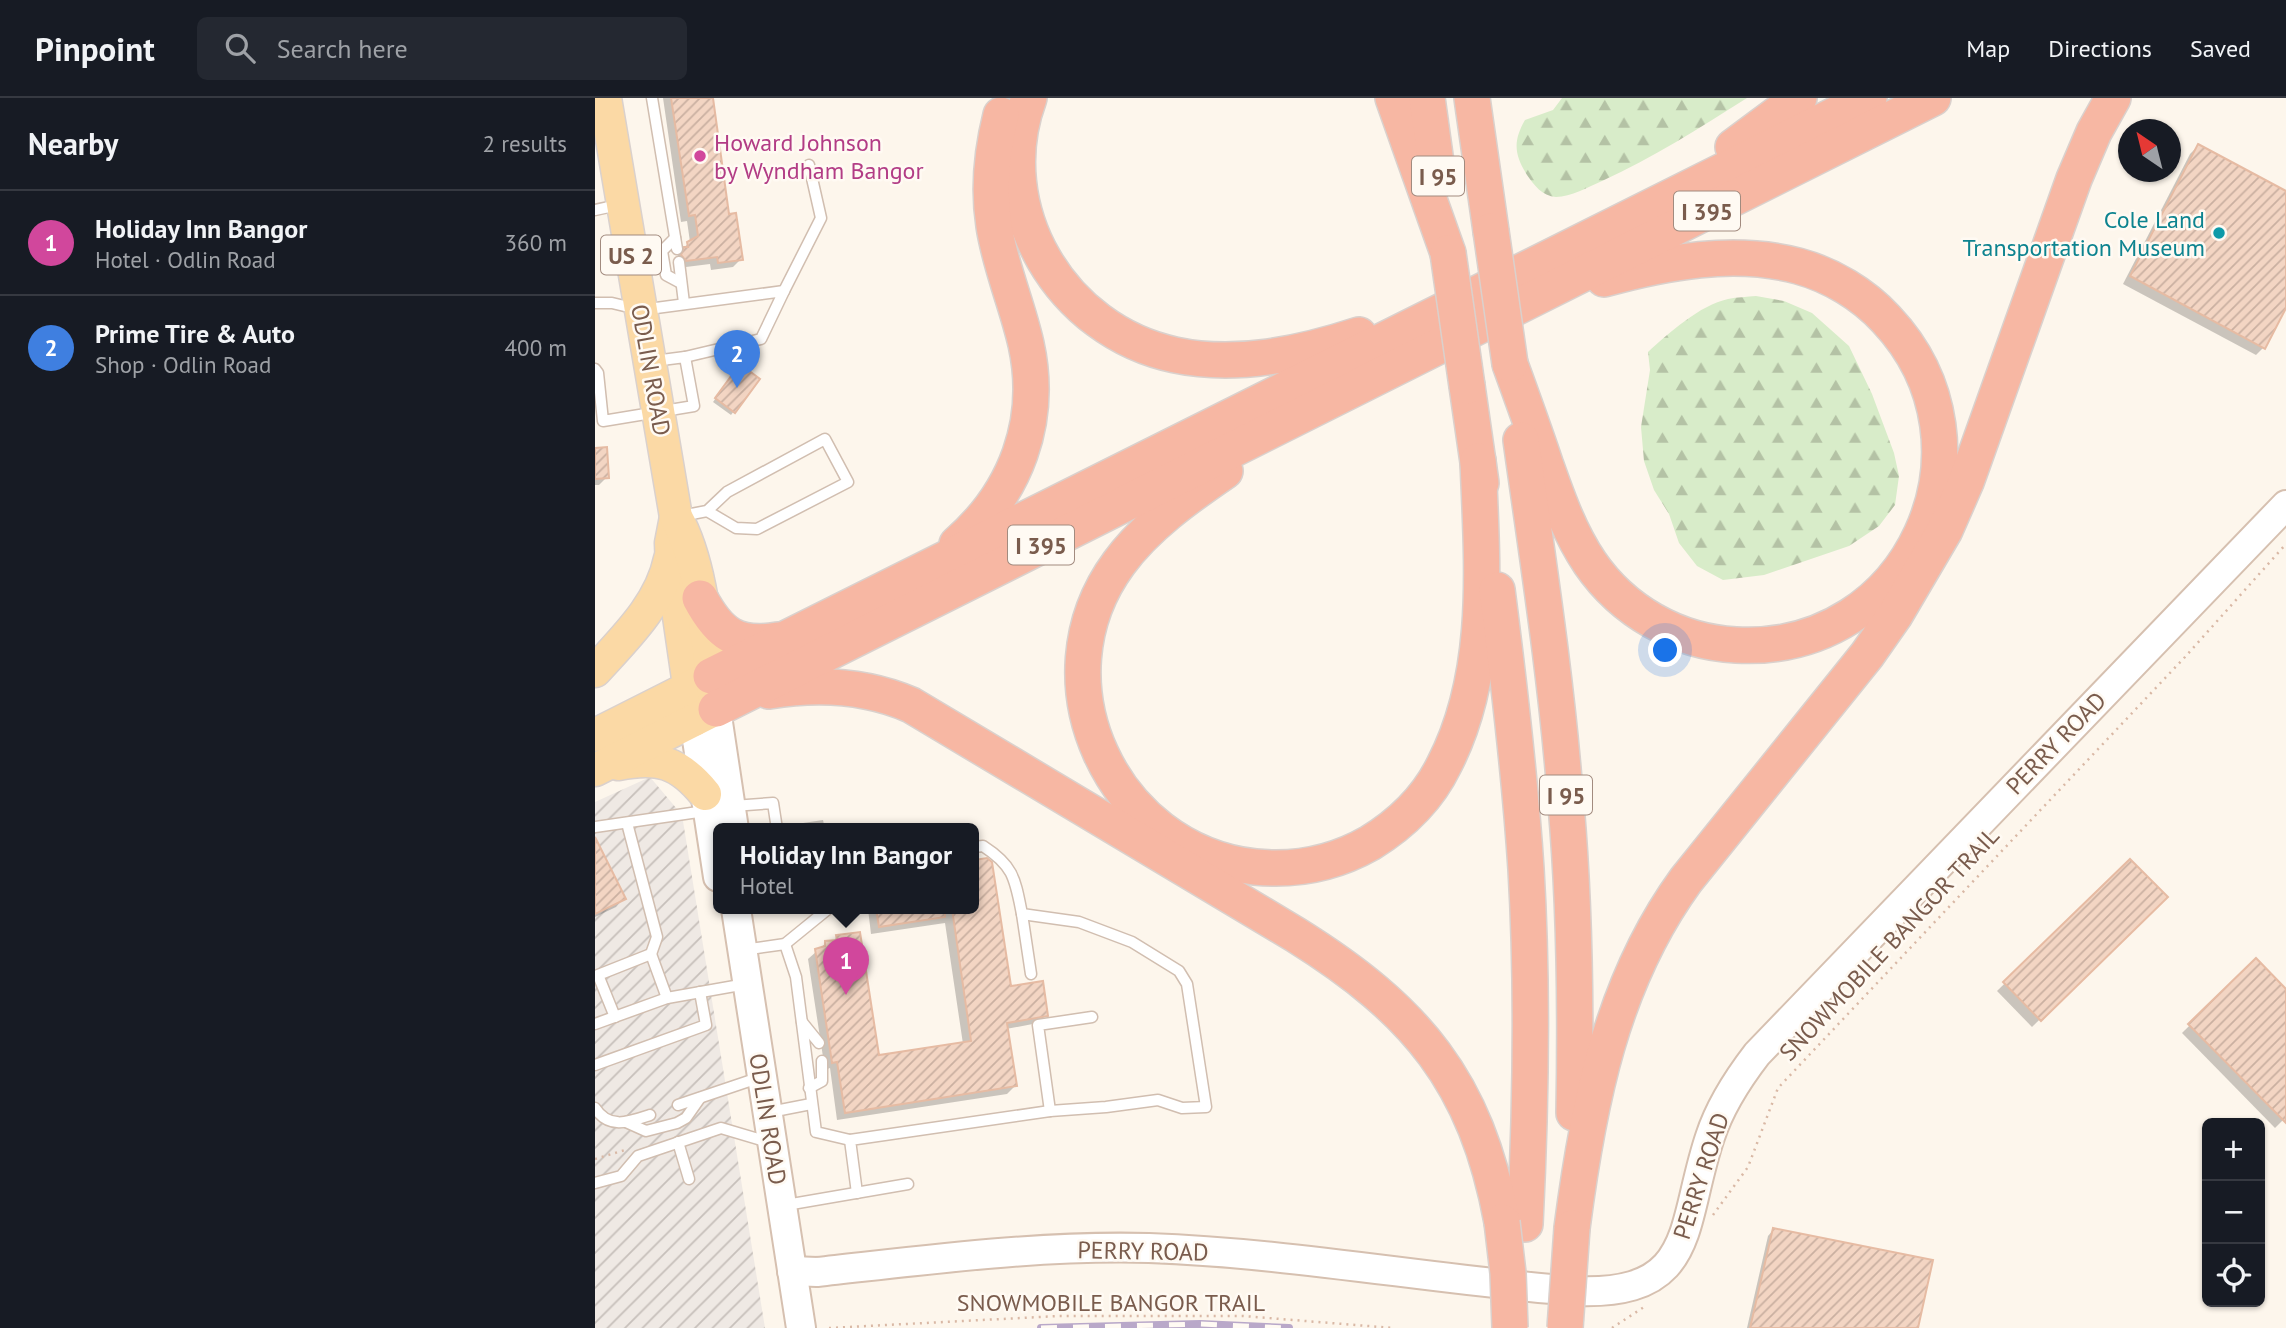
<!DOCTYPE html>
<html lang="en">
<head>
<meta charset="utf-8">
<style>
	body { margin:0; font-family:"PT Sans",sans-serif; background:#242831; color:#f1f3f6 }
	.controls { position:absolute; right:21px; bottom:21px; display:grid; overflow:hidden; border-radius:10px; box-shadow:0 2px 5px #0004 }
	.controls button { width:63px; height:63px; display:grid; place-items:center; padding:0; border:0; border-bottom:2px solid #363941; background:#171b24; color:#f1f3f6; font:35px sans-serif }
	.compass { position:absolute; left:1523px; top:21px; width:63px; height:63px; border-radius:50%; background:#171b24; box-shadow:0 2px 5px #0004; rotate:325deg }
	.you { position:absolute; left:1071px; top:553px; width:24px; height:24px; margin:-18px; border:5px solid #fff; border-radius:50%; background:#1a73e8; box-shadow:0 0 0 10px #1a73e833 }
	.badge { display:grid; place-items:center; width:46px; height:46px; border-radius:50%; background:#e76f51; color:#fff; font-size:23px; font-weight:700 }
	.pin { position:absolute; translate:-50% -58px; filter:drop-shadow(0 2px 4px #0008) }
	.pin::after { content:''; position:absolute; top:37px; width:24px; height:21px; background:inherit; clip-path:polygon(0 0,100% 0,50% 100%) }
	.popup { position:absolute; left:118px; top:725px; width:266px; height:91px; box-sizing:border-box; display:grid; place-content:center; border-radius:10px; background:#171b24; filter:drop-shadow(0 2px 5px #0005); font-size:23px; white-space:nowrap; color:#9ea1a6 }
	.popup b { font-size:26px; color:#f1f3f6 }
	.popup::after { content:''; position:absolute; left:50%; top:100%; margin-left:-14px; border:14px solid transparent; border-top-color:#171b24 }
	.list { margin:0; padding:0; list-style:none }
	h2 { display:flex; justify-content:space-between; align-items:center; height:91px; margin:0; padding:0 28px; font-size:30px }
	h2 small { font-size:23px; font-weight:400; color:#9ea1a6 }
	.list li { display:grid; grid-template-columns:46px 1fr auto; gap:21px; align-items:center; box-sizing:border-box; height:105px; padding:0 28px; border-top:2px solid #363941 }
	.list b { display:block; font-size:26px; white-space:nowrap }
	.list p { margin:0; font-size:23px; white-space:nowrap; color:#9ea1a6 }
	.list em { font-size:23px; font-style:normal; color:#9ea1a6 }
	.icon { flex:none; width:38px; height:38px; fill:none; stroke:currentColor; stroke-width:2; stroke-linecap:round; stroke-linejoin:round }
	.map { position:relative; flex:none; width:1691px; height:1230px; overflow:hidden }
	header { display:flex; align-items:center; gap:42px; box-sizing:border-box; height:98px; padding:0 35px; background:#171b24; border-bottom:2px solid #363941 }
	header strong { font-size:33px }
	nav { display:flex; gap:38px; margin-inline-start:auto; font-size:24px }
	.search { width:490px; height:63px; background:#242831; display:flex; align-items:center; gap:18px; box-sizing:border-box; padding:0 24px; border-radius:10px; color:#9ea1a6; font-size:26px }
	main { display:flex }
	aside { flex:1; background:#171b24 }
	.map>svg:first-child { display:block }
</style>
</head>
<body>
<header>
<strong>Pinpoint</strong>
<div class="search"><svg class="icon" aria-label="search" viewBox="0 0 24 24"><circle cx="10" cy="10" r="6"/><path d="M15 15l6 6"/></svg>Search here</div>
<nav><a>Map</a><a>Directions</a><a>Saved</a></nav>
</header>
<main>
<aside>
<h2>Nearby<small>2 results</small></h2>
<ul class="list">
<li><span class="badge" style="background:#d1479c">1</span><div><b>Holiday Inn Bangor</b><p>Hotel · Odlin Road</p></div><em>360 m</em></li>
<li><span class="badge" style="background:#3f7fe0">2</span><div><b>Prime Tire &amp; Auto</b><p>Shop · Odlin Road</p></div><em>400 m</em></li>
</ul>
</aside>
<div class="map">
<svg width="1691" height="1230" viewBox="0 0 1691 1230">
	<defs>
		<pattern id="industrial-furrows" width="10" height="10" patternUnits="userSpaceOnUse" patternTransform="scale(1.75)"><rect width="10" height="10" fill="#efe9e4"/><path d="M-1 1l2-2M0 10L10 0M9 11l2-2" fill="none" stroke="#c7c0bb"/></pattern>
		<pattern id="forest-firs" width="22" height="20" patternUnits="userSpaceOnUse" patternTransform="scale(1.75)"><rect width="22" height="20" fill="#d8ecc9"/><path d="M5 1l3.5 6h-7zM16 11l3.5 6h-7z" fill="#b4c2a5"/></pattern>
		<pattern id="building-hatch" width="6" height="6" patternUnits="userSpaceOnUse" patternTransform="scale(1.75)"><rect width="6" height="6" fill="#f3d5c3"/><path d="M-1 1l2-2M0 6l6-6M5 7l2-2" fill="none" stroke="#cab0a1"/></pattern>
	</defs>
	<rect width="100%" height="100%" fill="#fdf6ec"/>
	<!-- industrial -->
	<polygon fill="url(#industrial-furrows)" points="55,679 87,717 170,1230 0,1230 0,704"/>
	<!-- forest -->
	<g fill="url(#forest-firs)">
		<path d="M 967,0 L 1152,0 C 1104,30 1058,60 1007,83 C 993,89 976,99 961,99 C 947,98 939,87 932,77 C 919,56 918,43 930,22 L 958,12 Z"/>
		<path d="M 1161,198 L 1189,203 L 1217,215 L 1254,248 L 1277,296 L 1299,355 L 1304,378 L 1300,407 L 1284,428 L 1254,448 L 1169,477 L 1128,482 L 1102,468 L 1084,445 L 1074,416 L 1059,392 L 1049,363 L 1046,329 L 1055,272 L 1053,254 C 1074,235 1105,207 1133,201 C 1142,199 1152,199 1161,198 Z"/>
	</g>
	<!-- shadow -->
	<g fill="#0003">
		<polygon points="68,0 116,0 133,118 146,161 138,169 116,172 115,166 83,170 79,166 85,153 95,144 92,123 86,124"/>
		<polygon points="1603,48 1669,249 1661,257 1528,186 1595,56"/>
		<polygon points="141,272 139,313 136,317 118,304"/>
		<polygon points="0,352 12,379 4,387 0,387"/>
		<polygon points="228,722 230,731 202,731 208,725"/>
		<polygon points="0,761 28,801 21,809 0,819"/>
		<polygon points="393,763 414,890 451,917 443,925 411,931 420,988 412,996 242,1022 235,970 230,972 213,861 231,845 237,844 242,839 282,959 368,946 350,825 276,836 273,811 379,811 379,765"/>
		<polygon points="1535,763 1570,799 1437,929 1402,893"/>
		<polygon points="1661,862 1691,1019 1680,1030 1587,935"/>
		<polygon points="1178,1132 1321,1230 1152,1230 1173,1138"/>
	</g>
	<!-- building -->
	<g fill="url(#building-hatch)" stroke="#e6bba3" stroke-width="2">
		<polygon points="76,0 118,0 134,116 141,115 148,162 123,165 122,159 91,163 86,157 89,149 93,149 92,144 103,138 100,117 94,118"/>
		<polygon points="1603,46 1691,93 1691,210 1670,251 1535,178"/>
		<polygon points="145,266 165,281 140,315 120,300"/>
		<polygon points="12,349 14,380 0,381 0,350"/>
		<polygon points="0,739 31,801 0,816"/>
		<polygon points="392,760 397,764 416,888 448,883 453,918 412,925 422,988 250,1015 242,964 237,965 220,851 230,848 230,843 242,842 241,837 265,834 284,957 376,943 357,811 379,811 379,762"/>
		<polygon points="1535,761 1573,799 1446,923 1408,884"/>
		<polygon points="281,811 350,811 350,819 284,829"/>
		<polygon points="1661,860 1691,891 1691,1025 1593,926"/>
		<polygon points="1178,1130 1338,1162 1323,1230 1155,1230"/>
	</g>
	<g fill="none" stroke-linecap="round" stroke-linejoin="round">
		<!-- lane casing -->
		<g stroke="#d1beb0" stroke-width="13">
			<g id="lane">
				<polyline points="57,0 82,151"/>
				<polyline points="0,112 23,107"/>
				<polyline points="80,140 67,153 71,177 86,185"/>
				<polyline points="84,164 89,205"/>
				<polyline points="189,193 226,120 214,67"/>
				<polyline points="0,205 17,205 46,212 189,193 166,241 90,259"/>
				<polyline points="0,271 3,275 8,323 99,308 90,259 59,263"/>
				<polyline points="86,418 112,413 132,394 230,341 253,384 162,431 141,430 112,413"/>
				<polyline points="138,708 178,705 182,731"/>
				<polyline points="32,725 62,839 56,856"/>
				<polyline points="0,729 110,713"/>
				<polyline points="427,816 436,876"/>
				<polyline points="190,846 201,879 221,1034 255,1042"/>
				<polyline points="148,852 190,846 233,811"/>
				<polyline points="20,919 3,877 56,856 72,900"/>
				<polyline points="207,924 224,945"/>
				<polyline points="0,926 72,900 151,886"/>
				<polyline points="0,967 111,927 105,894"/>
				<polyline points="214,990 227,983 227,963"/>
				<polyline points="83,1007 163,980"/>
				<path d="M 0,1010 C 14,1032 34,1024 55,1017"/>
				<polyline points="455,1013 443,927 497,919"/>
				<polyline points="175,1014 216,1006"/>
				<polyline points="31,1024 51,1033 82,1025 91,1020 105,1000"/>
				<polyline points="83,1044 94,1081"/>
				<polyline points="0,1085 26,1078 43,1058 126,1030 173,1044"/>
				<path d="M 262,1095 L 255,1042 L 455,1013 L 511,1009 L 563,1002 L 587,1010 L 611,1009 L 592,886 L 584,873 L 537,844 L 484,824 L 427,816 C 420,781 419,768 388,748 L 379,749"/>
				<polyline points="191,1107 313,1086"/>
			</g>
		</g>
		<!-- secondary casing -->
		<g stroke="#d6c0b0" stroke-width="32">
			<g id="secondary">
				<polyline points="121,611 139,731"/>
				<polyline points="99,622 123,779"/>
				<polyline points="141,811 206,1230"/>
				<path d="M 197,1173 L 222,1174 C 332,1162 443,1147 554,1150 C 697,1155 838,1182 980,1193 C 1103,1198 1085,1128 1115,1039 C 1125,1008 1142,982 1162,956 L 1691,407"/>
			</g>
		</g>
		<!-- primary casing -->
		<g stroke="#dad1cd" stroke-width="35">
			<g id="primary">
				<polyline points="81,419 76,445 77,470 99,622"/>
				<path d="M 0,573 C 30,540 66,506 75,461"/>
				<polyline points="0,637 111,581"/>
				<path d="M 23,666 C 63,658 84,664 110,696"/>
				<path d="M 0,672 L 121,611 C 112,550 110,472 81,419 L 10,0"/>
			</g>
		</g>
		<!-- highway casing -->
		<g stroke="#dad1cd" stroke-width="38">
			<g id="highway">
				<path d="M 434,0 C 393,111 466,233 580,257 C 641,270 706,256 764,237"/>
				<polyline points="798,0 853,155"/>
				<polyline points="832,0 843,79"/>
				<polyline points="877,0 896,133"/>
				<polyline points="1138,49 1204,0"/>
				<path d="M 915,266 C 927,299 939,332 950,365 C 962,399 974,434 995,465 C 1028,513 1082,544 1141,547 C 1316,557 1411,348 1291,221 C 1268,196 1236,177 1203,168 C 1139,151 1070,164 1009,181"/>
				<polyline points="872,288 886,385"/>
				<path d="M 926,342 C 943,463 962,585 971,707 C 980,809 981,912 979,1015"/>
				<path d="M 630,373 C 592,399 551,428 524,465 C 437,583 517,753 660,769 C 700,773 740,765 775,745 C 806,726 833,700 849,667 C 897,575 887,464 883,363"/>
				<path d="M 362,446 C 421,395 448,323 431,246 C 422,206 405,168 399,128 C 393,90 397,53 406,17"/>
				<path d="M 902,492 C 914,585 925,678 931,771 C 938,889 936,1007 930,1126"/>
				<path d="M 105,500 C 124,536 142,549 183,542"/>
				<polyline points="116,578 1274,0"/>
				<path d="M 174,593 C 223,585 270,587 316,607 L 701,837 C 821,912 881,983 907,1124"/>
				<polyline points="121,611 1338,0"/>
				<path d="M 977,1130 C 993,1007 1016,885 1091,782 L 1272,557 L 1300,517 L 1350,432 L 1371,384 L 1479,81 L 1499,34 L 1518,0"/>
			</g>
		</g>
		<!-- path -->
		<g stroke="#d9b8a5" stroke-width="2.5" stroke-dasharray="2 5" stroke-linecap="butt">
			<polyline points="0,1061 30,1052"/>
			<polyline points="1118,1117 1153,1069 1183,990 1590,559 1691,446"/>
			<polyline points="234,1230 464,1218 648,1218 798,1230"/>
			<polyline points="1017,1230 1052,1207"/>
		</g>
		<!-- lane -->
		<use href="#lane" stroke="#fff" stroke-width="10"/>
		<!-- secondary -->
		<use href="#secondary" stroke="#fff" stroke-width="28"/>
		<!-- primary -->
		<use href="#primary" stroke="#fbd9a5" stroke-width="32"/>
		<!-- highway -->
		<use href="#highway" stroke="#f7b7a3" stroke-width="35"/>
		<!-- rail casing -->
		<g stroke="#b9a8c9" stroke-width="8">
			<polyline id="rail" points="446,1230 605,1226 694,1230"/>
		</g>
		<!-- rail -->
		<use href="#rail" stroke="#fffaf3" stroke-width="5" stroke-dasharray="16" stroke-linecap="butt"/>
		<!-- highway-bridge casing -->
		<g stroke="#dad1cd" stroke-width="38" stroke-linecap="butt">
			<g id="highway-bridge">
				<polyline points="896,133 915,266"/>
				<polyline points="853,155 872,288"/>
				<polyline points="907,1124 913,1175 915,1230"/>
				<polyline points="970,1230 977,1130"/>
			</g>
		</g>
		<!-- highway-bridge -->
		<use href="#highway-bridge" stroke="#f7b7a3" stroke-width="35"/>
	</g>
	<!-- markers -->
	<circle fill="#d1479c" stroke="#fffaf3" stroke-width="2.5" cx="105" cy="58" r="7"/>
	<circle fill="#0f9aa8" stroke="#fffaf3" stroke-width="2.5" cx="1624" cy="135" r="7"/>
	<g text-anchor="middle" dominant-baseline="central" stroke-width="5" stroke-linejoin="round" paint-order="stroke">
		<!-- shield labels -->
		<g fill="#fffaf3" stroke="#a28b7f" stroke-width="2">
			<rect x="817" y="58.5" width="52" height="39" rx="5"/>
			<rect x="1079" y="93.5" width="66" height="39" rx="5"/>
			<rect x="6" y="137.5" width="60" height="39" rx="5"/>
			<rect x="413" y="427.5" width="66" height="39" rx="5"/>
			<rect x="945" y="677.5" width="52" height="39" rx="5"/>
		</g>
		<g font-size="23" font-weight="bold" fill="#7a5c4d">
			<text x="843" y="78">I 95</text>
			<text x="1112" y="113">I 395</text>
			<text x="36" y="157">US 2</text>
			<text x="446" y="447">I 395</text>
			<text x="971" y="697">I 95</text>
		</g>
		<!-- hotel labels -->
		<g font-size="24" fill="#b23c85" stroke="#fffaf3" text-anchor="start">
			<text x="119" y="44">Howard Johnson<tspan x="119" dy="28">by Wyndham Bangor</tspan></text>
		</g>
		<!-- culture labels -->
		<g font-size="24" fill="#0d838f" stroke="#fffaf3" text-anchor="end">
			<text x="1610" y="121">Cole Land<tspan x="1610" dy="28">Transportation Museum</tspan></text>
		</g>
		<!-- street labels -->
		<g font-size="24" fill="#7a5c4d" stroke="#fffaf3">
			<text transform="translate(56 272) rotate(80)">ODLIN ROAD</text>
			<text transform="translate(1461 645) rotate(-46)">PERRY ROAD</text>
			<text transform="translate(1294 846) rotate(-47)">SNOWMOBILE BANGOR TRAIL</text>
			<text transform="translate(173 1021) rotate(81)">ODLIN ROAD</text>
			<text transform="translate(1106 1078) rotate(-72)">PERRY ROAD</text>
			<text transform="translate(548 1153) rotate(1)">PERRY ROAD</text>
			<text x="516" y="1204">SNOWMOBILE BANGOR TRAIL</text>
		</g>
	</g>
</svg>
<div class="controls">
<button>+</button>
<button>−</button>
<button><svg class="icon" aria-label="locate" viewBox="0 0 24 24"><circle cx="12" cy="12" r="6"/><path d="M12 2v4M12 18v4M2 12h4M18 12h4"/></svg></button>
</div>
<svg class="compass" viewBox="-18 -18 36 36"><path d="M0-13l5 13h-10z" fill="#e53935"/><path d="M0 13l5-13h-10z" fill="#9ea1a6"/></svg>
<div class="you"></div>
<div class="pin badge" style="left:251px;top:897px;background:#d1479c">1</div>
<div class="popup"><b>Holiday Inn Bangor</b>Hotel</div>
<div class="pin badge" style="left:142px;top:290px;background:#3f7fe0">2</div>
</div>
</main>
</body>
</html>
